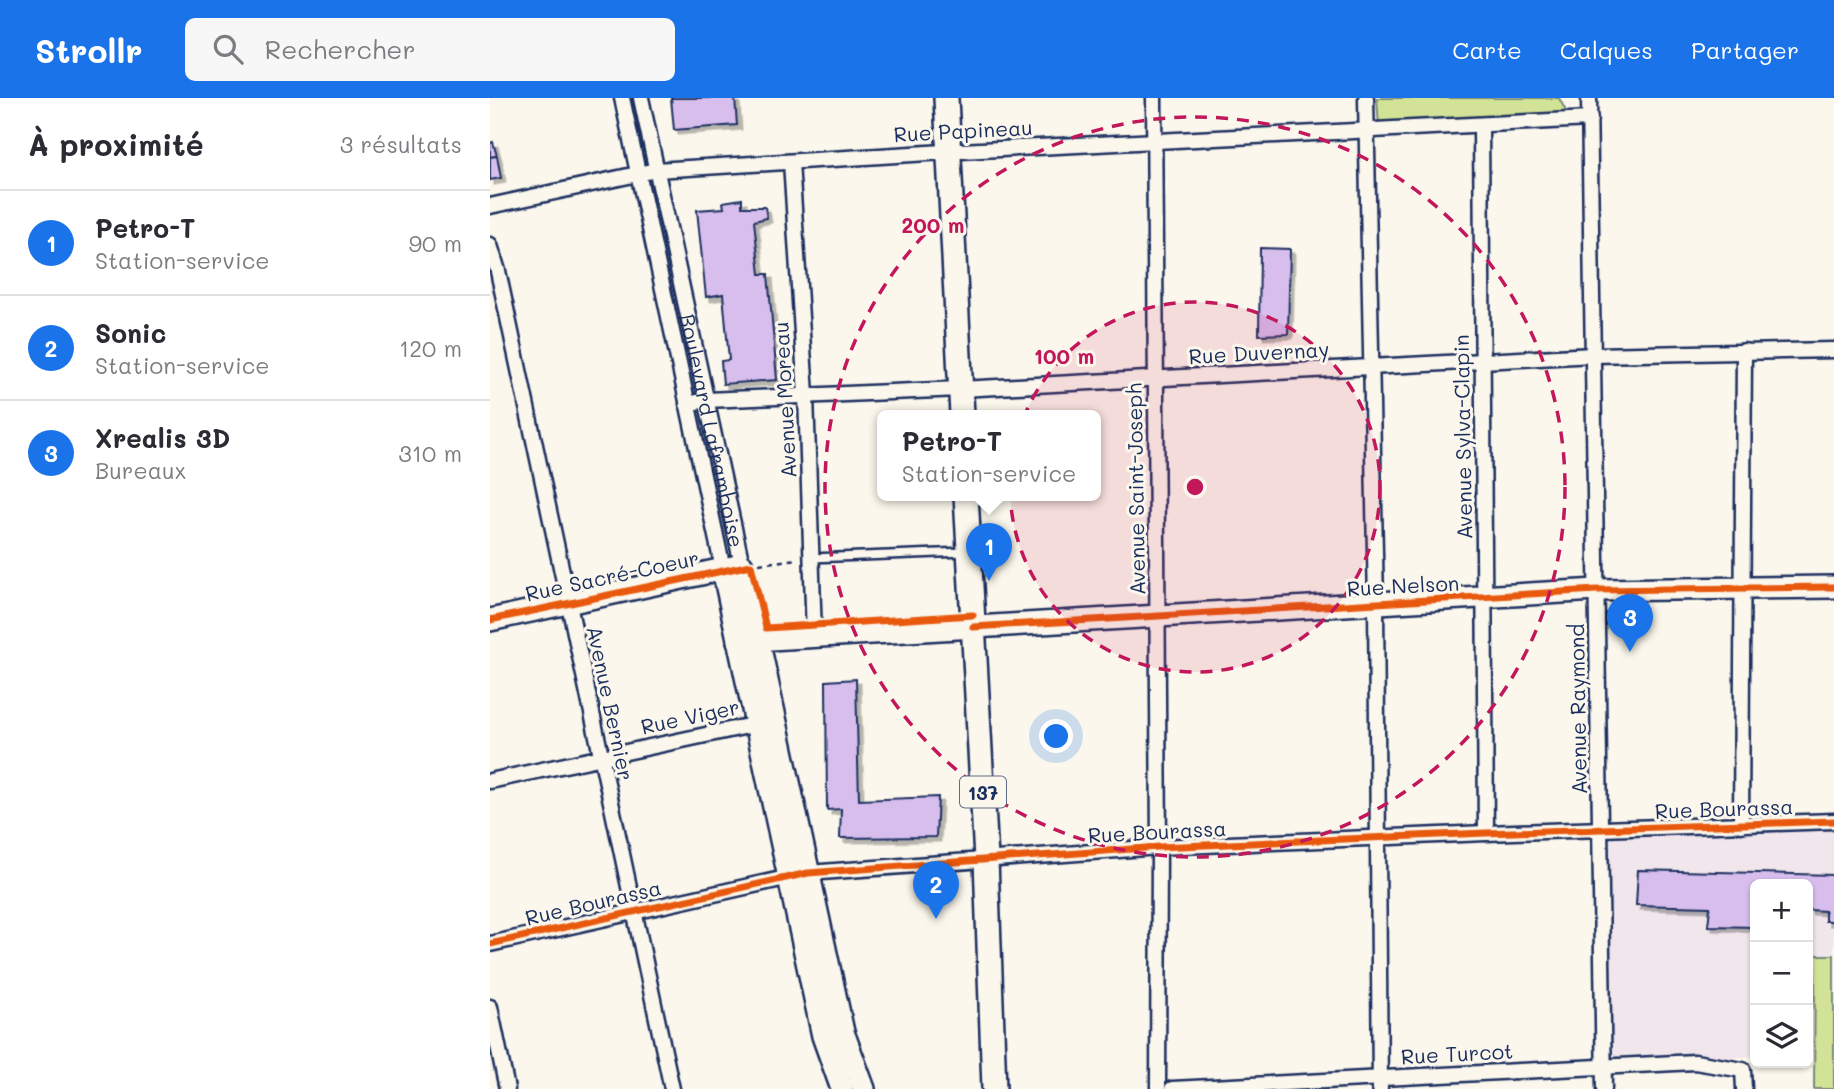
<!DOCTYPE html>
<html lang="fr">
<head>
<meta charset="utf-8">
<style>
	body { margin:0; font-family:Mali,sans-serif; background:#f7f7f7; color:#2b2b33 }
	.controls { position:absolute; right:21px; bottom:21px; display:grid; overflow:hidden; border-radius:10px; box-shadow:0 2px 5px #0004 }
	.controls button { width:63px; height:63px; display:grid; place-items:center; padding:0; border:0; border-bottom:2px solid #e1e1e2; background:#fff; color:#2b2b33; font:35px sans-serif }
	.you { position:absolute; left:567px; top:639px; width:24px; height:24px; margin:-18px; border:5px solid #fff; border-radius:50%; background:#1a73e8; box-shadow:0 0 0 10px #1a73e833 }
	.badge { display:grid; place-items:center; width:46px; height:46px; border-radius:50%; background:#1a73e8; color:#fff; font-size:23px; font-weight:700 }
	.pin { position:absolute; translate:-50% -58px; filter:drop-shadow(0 2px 4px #0008) }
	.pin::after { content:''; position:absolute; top:37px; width:24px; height:21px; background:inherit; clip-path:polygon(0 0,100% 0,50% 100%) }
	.popup { position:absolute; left:387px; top:312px; width:224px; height:91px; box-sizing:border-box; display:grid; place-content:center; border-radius:10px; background:#fff; filter:drop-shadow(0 2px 5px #0005); font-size:23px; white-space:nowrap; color:#7c7c81 }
	.popup b { font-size:26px; color:#2b2b33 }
	.popup::after { content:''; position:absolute; left:50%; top:100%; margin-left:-14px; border:14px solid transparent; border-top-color:#fff }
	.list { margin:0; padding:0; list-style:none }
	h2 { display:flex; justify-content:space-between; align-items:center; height:91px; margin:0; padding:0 28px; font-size:30px }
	h2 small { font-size:23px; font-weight:400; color:#7c7c81 }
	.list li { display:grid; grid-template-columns:46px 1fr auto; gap:21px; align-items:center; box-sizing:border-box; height:105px; padding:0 28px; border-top:2px solid #e1e1e2 }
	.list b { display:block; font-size:26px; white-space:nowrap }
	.list p { margin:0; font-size:23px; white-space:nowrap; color:#7c7c81 }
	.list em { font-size:23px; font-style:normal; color:#7c7c81 }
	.icon { flex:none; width:38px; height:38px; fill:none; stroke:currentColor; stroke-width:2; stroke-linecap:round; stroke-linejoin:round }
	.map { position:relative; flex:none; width:1344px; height:991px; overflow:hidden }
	header { display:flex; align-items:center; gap:42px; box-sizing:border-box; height:98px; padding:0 35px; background:#1a73e8; color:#fff }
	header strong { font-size:33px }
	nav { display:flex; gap:38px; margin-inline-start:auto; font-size:24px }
	.search { width:490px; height:63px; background:#f7f7f7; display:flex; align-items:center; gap:18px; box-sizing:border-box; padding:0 24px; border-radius:10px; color:#7c7c81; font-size:26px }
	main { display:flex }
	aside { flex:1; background:#fff }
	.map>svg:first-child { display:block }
</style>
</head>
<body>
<header>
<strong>Strollr</strong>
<div class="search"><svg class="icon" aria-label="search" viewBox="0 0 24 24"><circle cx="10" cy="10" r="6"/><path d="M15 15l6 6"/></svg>Rechercher</div>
<nav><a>Carte</a><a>Calques</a><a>Partager</a></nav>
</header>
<main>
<aside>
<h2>À proximité<small>3 résultats</small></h2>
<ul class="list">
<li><span class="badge">1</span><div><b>Petro-T</b><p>Station-service</p></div><em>90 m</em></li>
<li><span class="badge">2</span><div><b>Sonic</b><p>Station-service</p></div><em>120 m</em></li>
<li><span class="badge">3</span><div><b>Xrealis 3D</b><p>Bureaux</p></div><em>310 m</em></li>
</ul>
</aside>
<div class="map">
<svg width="1344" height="991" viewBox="0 0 1344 991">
	<defs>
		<filter id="shadow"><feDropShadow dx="4.5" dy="4.5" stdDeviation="0" flood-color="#0004"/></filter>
	</defs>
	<rect width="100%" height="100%" fill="#fbf7ec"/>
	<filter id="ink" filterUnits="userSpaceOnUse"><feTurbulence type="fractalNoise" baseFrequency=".0143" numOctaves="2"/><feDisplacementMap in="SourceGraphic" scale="14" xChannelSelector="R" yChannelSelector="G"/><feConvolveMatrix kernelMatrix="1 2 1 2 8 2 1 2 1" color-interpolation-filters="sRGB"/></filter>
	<g filter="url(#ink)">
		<!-- built -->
		<polygon fill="#f0e6ec" points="1344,723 1344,857 1325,857 1323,954 1318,954 1318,786 1265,786 1265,958 1114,969 1110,731"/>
		<!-- green -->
		<g fill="#d2e296" stroke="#76887a" stroke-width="2">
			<polygon points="887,0 1069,0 1078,17 889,29"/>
			<polygon points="1325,857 1344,857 1344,991 1324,991"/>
		</g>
		<!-- building -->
		<g fill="#d7beed" stroke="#1b2f5e" stroke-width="2" filter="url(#shadow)">
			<polygon points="181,0 245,0 247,27 184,32"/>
			<polygon points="3,44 7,58 0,59 0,45"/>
			<polygon points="7,58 11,80 0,82 0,59"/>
			<polygon points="252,101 252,109 275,109 277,120 264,123 270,176 278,176 287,282 233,286 231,263 239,262 233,196 216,199 207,112 234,110 233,104"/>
			<polygon points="770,150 800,151 798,236 769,237"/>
			<polygon points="366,581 369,702 448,699 446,739 350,740 351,711 337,712 336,583"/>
			<polygon points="1148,772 1344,777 1344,823 1335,823 1335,813 1318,812 1318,786 1265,786 1265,829 1218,828 1220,809 1146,807"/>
		</g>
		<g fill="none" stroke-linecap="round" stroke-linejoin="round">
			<!-- lane casing -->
			<g stroke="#1b2f5e" stroke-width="12">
				<polyline id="lane" points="321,460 475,454"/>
			</g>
			<!-- street casing -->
			<g stroke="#1b2f5e" stroke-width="19">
				<g id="street">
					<polyline points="132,0 233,471"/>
					<path id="s1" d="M 151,0 L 252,467"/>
					<polyline points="664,0 669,749 668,991"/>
					<polyline points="876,0 886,506 890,991"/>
					<polyline points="1099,0 1114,991"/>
					<polyline points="991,28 996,735"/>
					<polyline points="301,64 316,297 324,538"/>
					<polyline points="0,108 166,72 470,53 1100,21"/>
					<polyline points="0,147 8,173 182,991"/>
					<polyline points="197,306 216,302 470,291 1103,257 1344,252"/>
					<polyline points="0,683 272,625"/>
					<polyline points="1251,727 1254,253"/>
					<polyline points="0,846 318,775 669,749 996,735 1344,723"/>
					<polyline points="0,909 17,991"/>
					<polyline points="682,991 1205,964 1253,972 1254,991"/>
				</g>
			</g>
			<!-- secondary casing -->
			<g stroke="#1b2f5e" stroke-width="26">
				<g id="secondary">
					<polyline points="233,471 333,938 352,991"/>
					<polyline points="0,522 252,467 353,934 374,991"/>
					<polyline points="248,543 1107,492 1344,489"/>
				</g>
			</g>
			<!-- primary casing -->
			<g stroke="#1b2f5e" stroke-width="28">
				<g id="primary">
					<polyline points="456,0 472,317"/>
					<polyline points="476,397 496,761 504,991"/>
				</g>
			</g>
			<!-- path -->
			<polyline stroke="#1b2f5e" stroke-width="2.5" stroke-dasharray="5 5" stroke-linecap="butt" points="269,466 307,461"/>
			<!-- lane -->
			<use href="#lane" stroke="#fbf7ec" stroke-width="7"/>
			<!-- street -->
			<use href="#street" stroke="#fbf7ec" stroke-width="14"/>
			<!-- secondary -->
			<use href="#secondary" stroke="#fbf7ec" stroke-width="21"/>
			<!-- primary -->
			<use href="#primary" stroke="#fbf7ec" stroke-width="23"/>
			<!-- cycleway casing -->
			<g stroke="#fbf7ec" stroke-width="11">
				<g id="cycleway">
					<polyline points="0,522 261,467 276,530 483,517"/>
					<polyline points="483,529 1107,492 1344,489"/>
					<polyline points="0,846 318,775 669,749 996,735 1344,723"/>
				</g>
			</g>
			<!-- cycleway -->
			<use href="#cycleway" stroke="#e8590c" stroke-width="7"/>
		</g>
	</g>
	<!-- distance rings -->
	<circle cx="705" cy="389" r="185" fill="#c2185b" fill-opacity=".12"/>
	<g fill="none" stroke="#c2185b" stroke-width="3.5" stroke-dasharray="12 9">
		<circle cx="705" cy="389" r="185"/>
		<circle cx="705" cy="389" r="370"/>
	</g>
	<g text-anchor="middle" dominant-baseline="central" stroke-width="6" stroke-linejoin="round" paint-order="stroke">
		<!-- shield labels -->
		<rect fill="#fbf7ec" stroke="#5e6b89" stroke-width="2" x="470" y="678.5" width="46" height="31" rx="5"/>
		<g font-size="19" font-weight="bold" fill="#1b2f5e">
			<text x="493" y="694">137</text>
		</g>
		<!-- street labels -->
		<g font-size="21" fill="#1b2f5e" stroke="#fbf7ec">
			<text transform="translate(473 32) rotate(-3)">Rue Papineau</text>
			<text transform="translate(769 254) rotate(-3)">Rue Duvernay</text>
			<text transform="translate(294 302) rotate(-93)">Avenue Moreau</text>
			<text stroke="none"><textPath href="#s1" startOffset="340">Boulevard Laframboise</textPath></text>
			<text transform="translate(972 339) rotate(-91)">Avenue Sylva-Clapin</text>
			<text transform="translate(645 391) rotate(-91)">Avenue Saint-Joseph</text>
			<text transform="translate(122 477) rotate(-12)">Rue Sacré-Coeur</text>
			<text transform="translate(913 487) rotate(-3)">Rue Nelson</text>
			<text transform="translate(121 605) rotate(78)">Avenue Bernier</text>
			<text transform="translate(1087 611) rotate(-91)">Avenue Raymond</text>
			<text transform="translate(200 618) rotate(-12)">Rue Viger</text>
			<text transform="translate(1234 710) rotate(-2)">Rue Bourassa</text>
			<text transform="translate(667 733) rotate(-3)">Rue Bourassa</text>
			<text transform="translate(103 804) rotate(-13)">Rue Bourassa</text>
			<text transform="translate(967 955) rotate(-3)">Rue Turcot</text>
		</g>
	</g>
	<circle cx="705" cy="389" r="10" fill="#c2185b" stroke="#fbf7ec" stroke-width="3.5"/>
	<g font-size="21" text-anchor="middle" font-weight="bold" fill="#c2185b" stroke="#fbf7ec" stroke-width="6" stroke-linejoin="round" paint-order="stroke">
		<text x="443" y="135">200 m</text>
		<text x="574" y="266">100 m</text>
	</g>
</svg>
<div class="controls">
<button>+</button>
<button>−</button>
<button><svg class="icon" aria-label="layers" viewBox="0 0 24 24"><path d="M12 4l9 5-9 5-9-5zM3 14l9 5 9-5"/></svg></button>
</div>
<div class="you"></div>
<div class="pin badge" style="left:499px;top:483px">1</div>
<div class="popup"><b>Petro-T</b>Station-service</div>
<div class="pin badge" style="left:446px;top:821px">2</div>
<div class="pin badge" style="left:1140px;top:554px">3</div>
</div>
</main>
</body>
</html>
